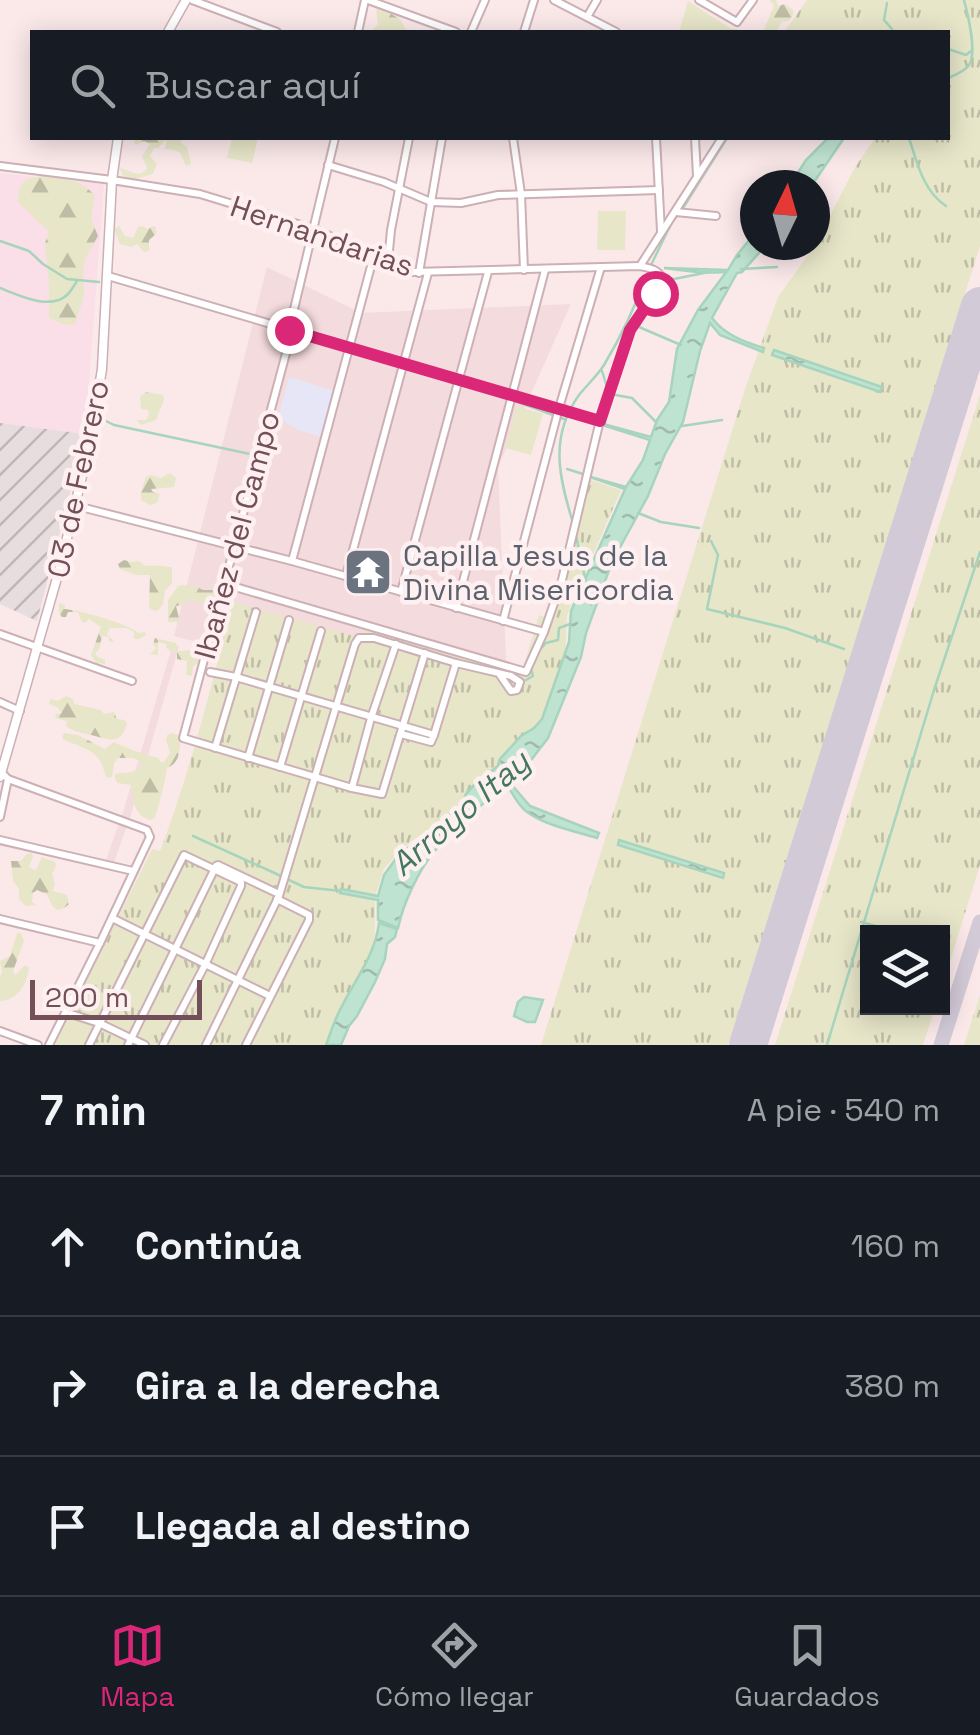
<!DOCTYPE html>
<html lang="es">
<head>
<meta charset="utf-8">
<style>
	body { margin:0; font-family:"Space Grotesk",sans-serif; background:#20242c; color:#f1f3f6 }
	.controls { position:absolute; right:30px; bottom:30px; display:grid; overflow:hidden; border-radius:0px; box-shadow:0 5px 25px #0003 }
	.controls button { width:90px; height:90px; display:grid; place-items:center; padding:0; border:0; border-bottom:2px solid #363941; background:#171b24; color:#f1f3f6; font:50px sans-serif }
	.compass { position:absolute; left:740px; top:170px; width:90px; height:90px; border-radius:50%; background:#171b24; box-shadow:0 5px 25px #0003; rotate:5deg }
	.scale { position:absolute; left:30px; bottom:25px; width:172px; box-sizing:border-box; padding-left:10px; border:5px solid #734f59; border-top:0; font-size:28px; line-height:35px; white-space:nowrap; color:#734f59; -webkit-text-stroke:8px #feeff0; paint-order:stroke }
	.stop { position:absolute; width:30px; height:30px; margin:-22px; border:8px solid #db2777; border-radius:50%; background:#fff }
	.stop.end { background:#db2777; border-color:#fff; box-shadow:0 2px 10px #0008 }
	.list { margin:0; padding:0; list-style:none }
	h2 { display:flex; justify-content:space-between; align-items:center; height:130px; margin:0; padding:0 40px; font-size:42px }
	h2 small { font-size:32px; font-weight:400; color:#9ea1a6 }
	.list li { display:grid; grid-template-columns:65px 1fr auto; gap:30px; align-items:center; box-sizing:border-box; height:140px; padding:0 40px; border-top:2px solid #363941 }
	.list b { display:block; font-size:38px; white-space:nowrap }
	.list em { font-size:32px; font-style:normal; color:#9ea1a6 }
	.icon { flex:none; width:55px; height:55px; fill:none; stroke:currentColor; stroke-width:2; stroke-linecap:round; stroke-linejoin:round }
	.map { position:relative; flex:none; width:980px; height:1045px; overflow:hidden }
	.search { position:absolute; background:#171b24; box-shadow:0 5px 25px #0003; left:30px; right:30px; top:30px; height:110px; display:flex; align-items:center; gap:25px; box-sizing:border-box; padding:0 35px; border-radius:0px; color:#9ea1a6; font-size:38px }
	.sheet { height:550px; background:#171b24 }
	nav { display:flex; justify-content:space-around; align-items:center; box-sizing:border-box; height:140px; border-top:2px solid #363941; background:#171b24; font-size:28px; color:#9ea1a6 }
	nav a { display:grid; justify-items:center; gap:5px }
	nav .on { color:#db2777 }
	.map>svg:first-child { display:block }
</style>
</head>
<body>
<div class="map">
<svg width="980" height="1045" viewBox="0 0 980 1045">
	<defs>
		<pattern id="industrial-furrows" width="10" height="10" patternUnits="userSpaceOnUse" patternTransform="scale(2.5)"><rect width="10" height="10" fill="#e7dcde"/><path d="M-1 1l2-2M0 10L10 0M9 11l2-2" fill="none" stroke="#c0b5b7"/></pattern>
		<pattern id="grass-tufts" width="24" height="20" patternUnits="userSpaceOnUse" patternTransform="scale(2.5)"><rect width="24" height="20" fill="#e7e6c9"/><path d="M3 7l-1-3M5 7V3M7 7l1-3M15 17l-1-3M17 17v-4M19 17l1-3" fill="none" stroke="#c0bda6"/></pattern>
		<pattern id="forest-firs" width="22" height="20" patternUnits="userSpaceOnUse" patternTransform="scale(2.5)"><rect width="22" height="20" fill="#e7e6c9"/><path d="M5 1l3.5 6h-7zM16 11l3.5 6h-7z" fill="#c0bda6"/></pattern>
		<pattern id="water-ripples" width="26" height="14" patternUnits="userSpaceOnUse" patternTransform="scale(2.5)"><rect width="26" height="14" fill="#bfe3d1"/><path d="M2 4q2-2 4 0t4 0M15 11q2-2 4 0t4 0" fill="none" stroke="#a0baad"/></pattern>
	</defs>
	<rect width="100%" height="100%" fill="#fbe9ea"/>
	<!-- residential -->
	<g fill="#f4dbdd">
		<polygon points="267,267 361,313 571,304 498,467 509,726 174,636"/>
		<polygon points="173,644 179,646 131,815 114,862 106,860 123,812"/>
	</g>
	<!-- commercial -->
	<polygon fill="#fadee8" points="0,173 104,184 85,434 0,423"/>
	<!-- industrial -->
	<polygon fill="url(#industrial-furrows)" points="0,423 85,434 37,621 0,604"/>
	<!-- education -->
	<polygon fill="#e6e6f7" points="289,377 335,391 322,437 298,430 278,418"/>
	<!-- grass -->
	<g fill="url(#grass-tufts)">
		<polygon points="807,0 980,0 980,246 728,1045 541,1045 745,389 778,297 815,245 854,169 875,138 948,138 948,32 784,32"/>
		<polygon points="688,1 730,28 749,32 679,32"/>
		<polygon points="980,395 980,865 943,984 942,932 868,932 868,1008 935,1008 923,1045 775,1045"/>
		<path d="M 588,479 L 621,490 L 567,615 L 565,662 L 545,724 L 441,825 L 411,841 L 384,868 L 375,897 L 375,933 L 369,959 L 329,1045 L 55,1045 L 152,849 L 160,851 C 191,770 211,686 233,602 L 361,638 L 364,630 L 521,675 L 539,615 L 550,619 Z"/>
		<polygon points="980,995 980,1045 964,1045"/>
	</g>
	<!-- forest -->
	<g fill="url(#forest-firs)">
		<polygon points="770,0 776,0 778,6 785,4 793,10 793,15 789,21 782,22 776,32 763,32 774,6"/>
		<polygon points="381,7 401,20 407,32 371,32 378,24 376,10"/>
		<path d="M 137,138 C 153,140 165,138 181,138 L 181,143 L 187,147 L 191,164 L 186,166 L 180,153 L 174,150 L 165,149 L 167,138 L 158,148 L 154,148 L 150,156 L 157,164 L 153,174 L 138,178 L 136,181 L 130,180 L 125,188 L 121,185 L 125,180 L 119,168 C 129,169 140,180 147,168 L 142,156 L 150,144 L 144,141 L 136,145 L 134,142 Z"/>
		<path d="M 46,176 C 69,179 78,179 95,195 L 91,219 L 98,236 L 85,259 L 83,270 L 84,296 L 75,324 L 65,325 L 49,318 L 49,283 L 45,243 L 49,232 L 18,202 C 18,180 27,177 46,176 Z"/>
		<polygon points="119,226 125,236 133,238 138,227 143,226 147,229 154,226 156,227 156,234 149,240 149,251 144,252 137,244 131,247 120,244 114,229"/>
		<polygon points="146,392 163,395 164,400 156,420 141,425 137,420 146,420 149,414 148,410 141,409 140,397"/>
		<polygon points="170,473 176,478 174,487 151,489 153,492 160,494 157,503 150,505 141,500 141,492 146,477 151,475 161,478"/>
		<path d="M 124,560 L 131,562 L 139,561 L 145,566 C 154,565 163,565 172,568 L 172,584 L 165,590 L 163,605 L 157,611 L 152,610 L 149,607 L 150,575 L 136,575 L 120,569 L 118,564 Z"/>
		<polygon points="183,585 197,587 203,590 215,590 218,604 215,610 206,610 202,602 188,600 183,605 176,606 180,622 168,622 168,600 178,586"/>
		<path d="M 59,603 L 65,605 L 64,609 C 80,610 126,623 139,633 L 145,632 L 146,635 L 139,639 L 134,639 L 134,632 L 126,628 L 110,628 L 107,634 L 114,641 L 109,642 L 109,637 L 102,636 L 99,650 L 95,653 L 98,657 L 105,660 L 105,664 L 96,663 L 91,655 L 101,627 L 89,619 L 85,623 L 82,622 L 78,612 L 68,612 L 66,617 L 62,617 L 59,613 Z"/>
		<polygon points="155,638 176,643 178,651 195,650 202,655 201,662 193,666 192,676 186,675 187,661 177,659 177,651 172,652 166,648 166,644 158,642 158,655 150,654 156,648 153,644"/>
		<path d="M 66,696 L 73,699 L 74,704 L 101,710 L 104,714 L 114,712 L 117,719 L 124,720 L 127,723 C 121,747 109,739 91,735 C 80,733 75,732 66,726 L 67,721 L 55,718 L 56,714 L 62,713 L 57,707 L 49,704 L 50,699 L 58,701 Z"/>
		<path d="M 64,733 L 78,735 L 105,749 L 114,742 C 122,747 150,756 159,758 L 160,762 L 164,762 L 170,753 L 166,740 L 167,735 L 172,733 L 181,736 C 179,751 181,762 167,768 C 165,783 160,801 155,817 L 151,820 C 134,817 133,800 131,785 L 117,783 L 115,779 L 115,774 C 125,772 134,774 142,766 L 141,761 L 132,758 L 118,758 L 114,763 L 112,777 L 107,778 C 104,772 103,766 100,761 C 92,747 74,746 62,738 Z"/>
		<path d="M 32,853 L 33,857 L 29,866 L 32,869 L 36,870 L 42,857 L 55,862 L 56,866 L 52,874 L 55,883 L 53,891 L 67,895 L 69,904 C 53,919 52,901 46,894 L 37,890 L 33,893 L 32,902 L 36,905 L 26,906 L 19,899 L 19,889 L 13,881 L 11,861 L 21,861 L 27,854 Z"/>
		<path d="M 17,933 L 21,933 L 24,941 L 13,971 L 15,975 L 25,965 L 29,967 C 28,983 18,1000 0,1001 L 0,977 L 2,972 L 0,961 L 10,956 Z"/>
	</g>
	<!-- garden -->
	<g fill="#e7e6c9">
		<polygon points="232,138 258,138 252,163 227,158"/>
		<polygon points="598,211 626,211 625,250 597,250"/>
		<polygon points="517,406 543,414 531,455 505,448"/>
	</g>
	<!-- water -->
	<g fill="url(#water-ripples)" stroke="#a6d4bd" stroke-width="2.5">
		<polygon points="828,138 844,138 812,185 790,185 806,160"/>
		<path d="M 755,233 L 755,245 L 766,245 L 742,272 L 737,273 L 712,318 C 725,335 744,342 764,348 L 763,352 L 720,335 L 710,323 L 700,351 L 683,422 L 665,454 L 648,496 L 612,562 L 586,633 L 581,657 L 548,738 L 525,768 L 511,784 L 530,806 L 599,833 L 597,838 C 575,831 546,826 527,812 C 518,806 513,794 507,785 L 510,784 L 508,784 L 460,822 C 452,835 441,842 433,853 C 418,872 403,904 398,928 L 378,920 L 378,900 L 340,893 L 341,889 L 378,896 L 384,875 L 397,857 L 410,846 L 427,837 L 463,802 L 466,794 L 476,783 L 498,766 L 500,759 L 521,736 L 534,728 L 542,719 L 569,642 L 571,611 L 625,489 L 587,476 L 626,487 L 643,460 L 650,440 L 602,425 L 603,424 L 651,437 L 657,420 L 669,402 L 677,349 L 698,310 L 727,271 C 716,275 678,270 664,268 L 728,270 L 737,255 Z"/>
		<polygon points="774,350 882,387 880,392 772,355"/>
		<polygon points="619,840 724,873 723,878 618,845"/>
		<path d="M 379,923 L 397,929 L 395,937 L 387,944 L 385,959 L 375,982 L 357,1016 L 349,1026 L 341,1045 L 326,1045 C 331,1032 335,1018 342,1006 C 356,978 375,955 379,923 Z"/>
		<polygon points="524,997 543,1000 535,1022 527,1022 514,1016 518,1002"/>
	</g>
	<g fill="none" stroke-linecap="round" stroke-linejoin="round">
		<!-- stream -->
		<g stroke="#a6d4bd" stroke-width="2.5">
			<polyline points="887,3 884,20 892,29"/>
			<polyline points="948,49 966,55 971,51"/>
			<path d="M 948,78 C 955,75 964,72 969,65 C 977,53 968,15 964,0"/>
			<path d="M 909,138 C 917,162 923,191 946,206"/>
			<polyline points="683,208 727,138"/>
			<polyline points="0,241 29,251 43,264 67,279 99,282"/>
			<polyline points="651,265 672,222 678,215"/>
			<polyline points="741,269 777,267"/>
			<polyline points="662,278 674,279 709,272"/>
			<path d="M 0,288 C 18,295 50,311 67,295 C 71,291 74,286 77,281"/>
			<polyline points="640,322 639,327 681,345"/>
			<polyline points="602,371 607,387"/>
			<polyline points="610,394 632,398 656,422"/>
			<polyline points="515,401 564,419"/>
			<polyline points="104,420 114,425 250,454"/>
			<polyline points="682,426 722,420"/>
			<polyline points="567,469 583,474"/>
			<polyline points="638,513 661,522 699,528"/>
			<path d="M 573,523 C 559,477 549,437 579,395 C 587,385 597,376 604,365 C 622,335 636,305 648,272"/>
			<polyline points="576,536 586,582"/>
			<polyline points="711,541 718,555 707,609 785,628 844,649"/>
			<polyline points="539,650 546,643 558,640 559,628 570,624"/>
			<polyline points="526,680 533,676 531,669 536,658"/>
			<polyline points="193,836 281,876"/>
			<polyline points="289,880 304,887 341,891"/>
			<polyline points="861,922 894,931"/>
			<polyline points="827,1045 934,690 980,552"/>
		</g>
		<!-- taxiway -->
		<g stroke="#d2cad7" stroke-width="15">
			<polyline points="970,337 980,328"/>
			<polyline points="941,1045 980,922"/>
		</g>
		<!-- runway -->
		<polyline stroke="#d2cad7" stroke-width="38" points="748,1045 980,306"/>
		<!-- minor casing -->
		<g stroke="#ccb0b6" stroke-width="10">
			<g id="minor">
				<polyline points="192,0 277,32"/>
				<polyline points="368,0 456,32"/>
				<polyline points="554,0 616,32"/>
				<polyline points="699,0 737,22 753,0"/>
				<polyline points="587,17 597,0"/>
				<polyline points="358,32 365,0"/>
				<polyline points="471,32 485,0"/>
				<polyline points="524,32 534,0"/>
				<polyline points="513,138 521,194 524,270"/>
				<polyline points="656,138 661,231"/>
				<polyline points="695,138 697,176"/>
				<polyline points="328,165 384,182 431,202 461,203 498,195 659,190"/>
				<path d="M 0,166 L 112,180 L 200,194 L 314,229 L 412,272 L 640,266 C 649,268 658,269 662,278 L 655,293 L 630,330 L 601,416 L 562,580 L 544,632 L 526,672 L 225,584"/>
				<polyline points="676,212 716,216"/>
				<polyline points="388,261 391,230 409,138"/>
				<polyline points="640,266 722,138"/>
				<polyline points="419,273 442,138"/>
				<polyline points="108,276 600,421"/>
				<polyline points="289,330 335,138"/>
				<polyline points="292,331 183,738 352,788 382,794 425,653"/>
				<polyline points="77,506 292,561 544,632"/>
				<polyline points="292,561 374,255"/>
				<polyline points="346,576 428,273"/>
				<polyline points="401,592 488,272"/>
				<polyline points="456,608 545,270"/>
				<polyline points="503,621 559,408 601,267"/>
				<polyline points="0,634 132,681"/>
				<polyline points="210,672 236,677 434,735 456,663"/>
				<polyline points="0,702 20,711"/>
				<polyline points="401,734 431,742 434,735"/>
				<polyline points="215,748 256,612"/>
				<polyline points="248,758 289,620"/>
				<polyline points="280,767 321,631"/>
				<polyline points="1,772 8,779 147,830 150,837 100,943 49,1045"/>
				<polyline points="352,788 371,718 396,644"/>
				<polyline points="0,817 8,779"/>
				<polyline points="0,840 133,871"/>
				<polyline points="112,918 270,996"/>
				<polyline points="0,919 100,943"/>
				<polyline points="71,1014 99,1023 145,1045"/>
				<polyline points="0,1031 38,1045"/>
				<polyline points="89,1045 184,855 241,882 241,886 205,965 163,1045"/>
				<polyline points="128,1045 216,866 218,865 279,894"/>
				<polyline points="206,1045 279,896 355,644 359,638 374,638 456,663 511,676 520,682 517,690 511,691 500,675"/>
				<polyline points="246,1045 309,920 309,915 277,899"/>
			</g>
		</g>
		<!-- tertiary casing -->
		<g stroke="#ccb0b6" stroke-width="11">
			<g id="tertiary">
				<polyline points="168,32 186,0"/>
				<polyline points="0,777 59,571 90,443 102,369 112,180 118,138"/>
			</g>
		</g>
		<!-- minor -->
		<use href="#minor" stroke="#fff" stroke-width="6"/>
		<!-- tertiary -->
		<use href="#tertiary" stroke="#fff" stroke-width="8"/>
	</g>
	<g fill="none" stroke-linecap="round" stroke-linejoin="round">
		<!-- route -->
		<polyline stroke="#db2777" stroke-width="12" points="289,330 600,421 630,330 655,293"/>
	</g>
	<!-- icons -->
	<defs>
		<g id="temple-square" transform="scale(2.5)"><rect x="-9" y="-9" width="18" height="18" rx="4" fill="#6b7280" stroke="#feeff0"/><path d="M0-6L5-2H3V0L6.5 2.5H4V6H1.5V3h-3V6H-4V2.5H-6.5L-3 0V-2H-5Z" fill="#fff"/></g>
	</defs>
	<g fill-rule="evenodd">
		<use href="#temple-square" x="368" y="572"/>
	</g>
	<g text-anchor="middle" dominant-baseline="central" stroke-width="9" stroke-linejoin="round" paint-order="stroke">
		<!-- street labels -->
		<g font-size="30" fill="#734f59" stroke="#feeff0">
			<text transform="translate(322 236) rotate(19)">Hernandarias</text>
			<text transform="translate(78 479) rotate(-78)">03 de Febrero</text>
			<text transform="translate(237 535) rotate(-75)">Ibañez del Campo</text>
		</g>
		<!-- worship labels -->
		<g font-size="30" fill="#5b616d" stroke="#feeff0" text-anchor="start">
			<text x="403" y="555">Capilla Jesus de la<tspan x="403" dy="34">Divina Misericordia</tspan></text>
		</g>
		<!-- water labels -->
		<g font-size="32" font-style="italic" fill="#43775e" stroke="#feeff0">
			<text transform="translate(460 813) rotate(-41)">Arroyo Itay</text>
		</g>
	</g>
</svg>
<div class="controls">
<button><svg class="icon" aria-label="layers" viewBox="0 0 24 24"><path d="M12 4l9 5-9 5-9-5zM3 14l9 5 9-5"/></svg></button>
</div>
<svg class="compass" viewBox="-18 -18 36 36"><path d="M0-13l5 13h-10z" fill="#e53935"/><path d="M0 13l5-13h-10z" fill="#9ea1a6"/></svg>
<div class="scale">200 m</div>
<div class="stop" style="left:655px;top:293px"></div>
<div class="stop end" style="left:289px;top:330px"></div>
<div class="search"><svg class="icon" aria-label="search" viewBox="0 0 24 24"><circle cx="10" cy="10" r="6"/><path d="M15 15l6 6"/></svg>Buscar aquí</div>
</div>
<section class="sheet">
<h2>7 min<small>A pie · 540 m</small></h2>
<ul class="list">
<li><svg class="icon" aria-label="ahead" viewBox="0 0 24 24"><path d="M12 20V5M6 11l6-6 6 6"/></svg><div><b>Continúa</b></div><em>160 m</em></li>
<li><svg class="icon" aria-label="right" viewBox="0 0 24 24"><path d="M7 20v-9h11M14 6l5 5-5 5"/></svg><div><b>Gira a la derecha</b></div><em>380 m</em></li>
<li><svg class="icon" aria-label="arrive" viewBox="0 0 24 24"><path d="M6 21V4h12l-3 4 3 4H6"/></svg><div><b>Llegada al destino</b></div></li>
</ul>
</section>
<nav>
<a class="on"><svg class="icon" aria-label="map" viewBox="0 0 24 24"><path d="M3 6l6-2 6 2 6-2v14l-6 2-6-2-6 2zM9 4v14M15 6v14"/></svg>Mapa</a>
<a><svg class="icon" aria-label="directions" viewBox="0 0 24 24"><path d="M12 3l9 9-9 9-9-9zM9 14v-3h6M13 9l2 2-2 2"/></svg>Cómo llegar</a>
<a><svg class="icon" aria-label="saved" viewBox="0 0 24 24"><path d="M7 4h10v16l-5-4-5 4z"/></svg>Guardados</a>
</nav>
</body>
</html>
